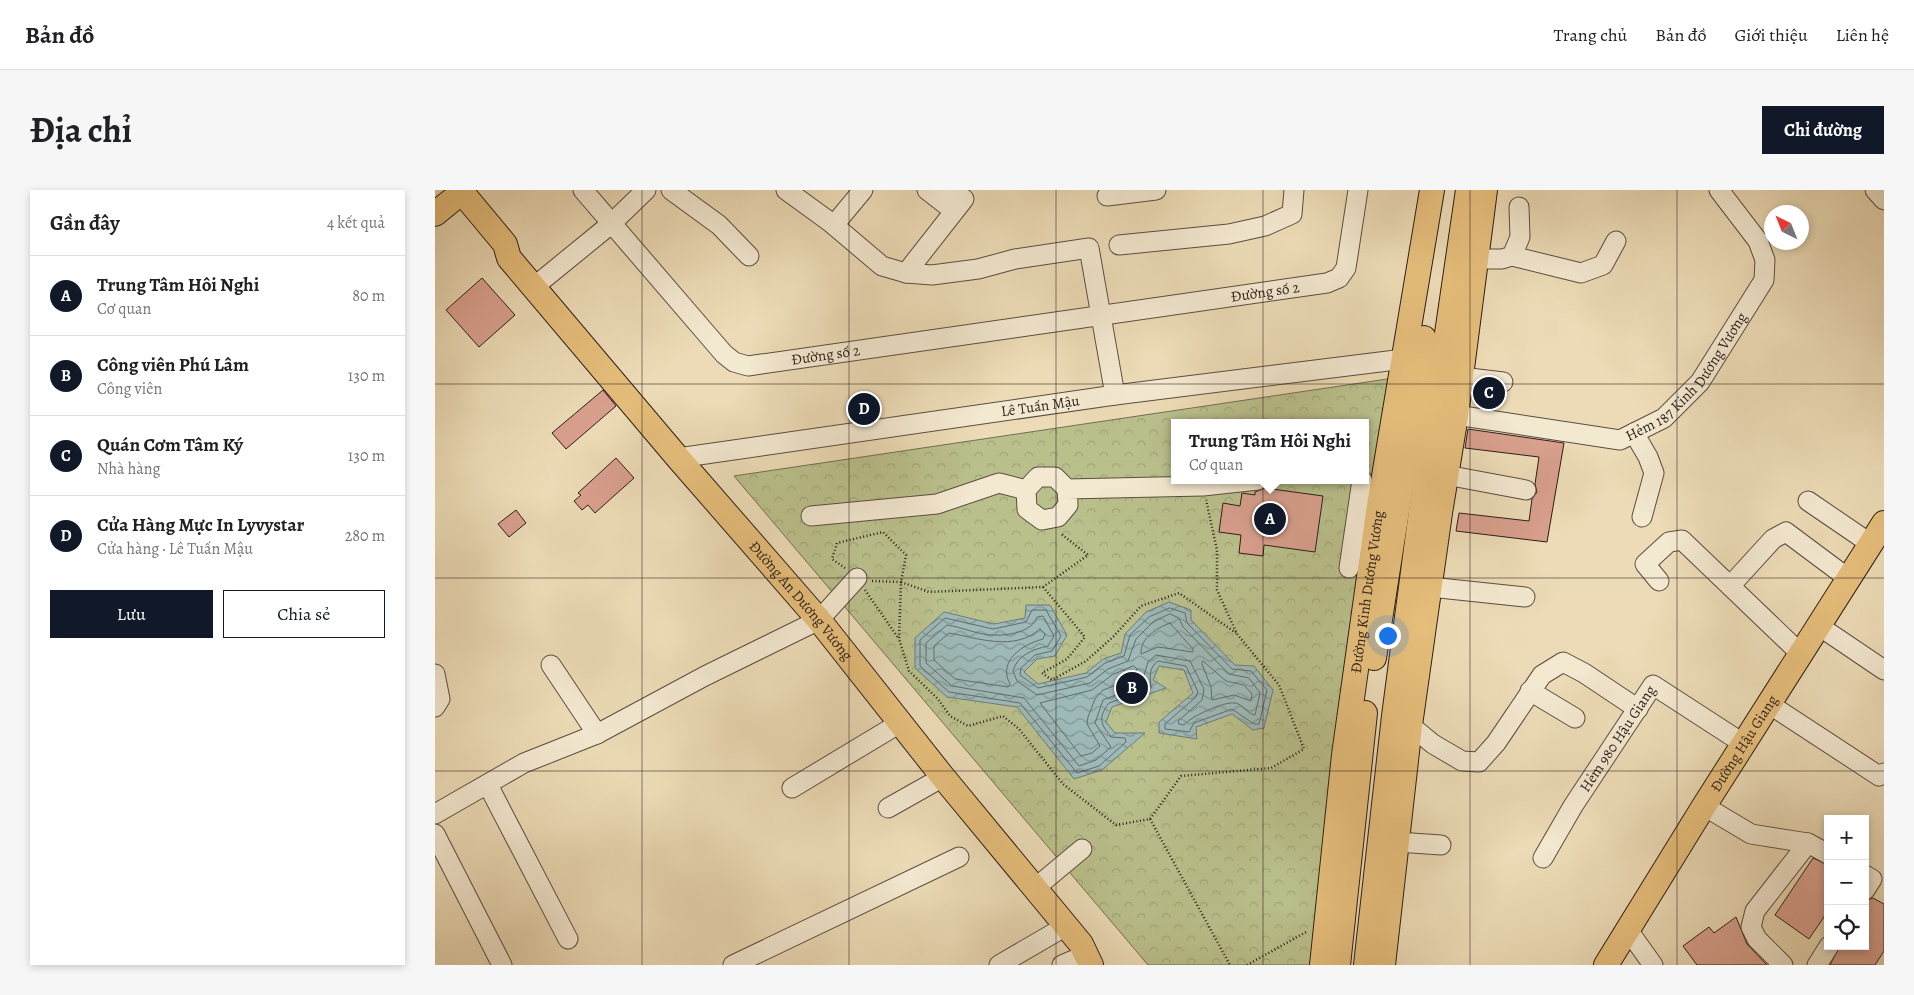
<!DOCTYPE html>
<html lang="vi">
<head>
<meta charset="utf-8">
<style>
	body { margin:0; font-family:Alegreya,serif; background:#f6f6f6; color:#202124 }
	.controls { position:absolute; right:15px; bottom:15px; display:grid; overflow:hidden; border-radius:0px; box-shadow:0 2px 8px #0003 }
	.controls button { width:45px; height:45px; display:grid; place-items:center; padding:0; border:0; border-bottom:1px solid #e0e0e0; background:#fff; color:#202124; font:25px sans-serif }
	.compass { position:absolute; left:1329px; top:15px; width:45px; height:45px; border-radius:50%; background:#fff; box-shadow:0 2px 8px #0003; rotate:317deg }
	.you { position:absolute; left:952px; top:445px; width:18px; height:18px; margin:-12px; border:4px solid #fff; border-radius:50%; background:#1a73e8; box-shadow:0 0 0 8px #1a73e833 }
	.badge { display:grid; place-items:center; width:32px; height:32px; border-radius:50%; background:#111827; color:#fff; font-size:16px; font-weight:700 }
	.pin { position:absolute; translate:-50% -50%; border:2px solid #fff; box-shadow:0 1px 5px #0006 }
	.popup { position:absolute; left:736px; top:229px; width:198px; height:65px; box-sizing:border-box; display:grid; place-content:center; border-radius:0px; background:#fff; filter:drop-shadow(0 1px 4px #0005); font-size:16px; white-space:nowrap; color:#757577 }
	.popup b { font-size:19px; color:#202124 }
	.popup::after { content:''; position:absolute; left:50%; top:100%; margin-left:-10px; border:10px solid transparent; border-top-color:#fff }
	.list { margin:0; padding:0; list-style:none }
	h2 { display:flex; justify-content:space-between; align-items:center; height:65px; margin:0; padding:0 20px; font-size:21px }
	h2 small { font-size:16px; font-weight:400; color:#757577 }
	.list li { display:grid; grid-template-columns:32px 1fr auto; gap:15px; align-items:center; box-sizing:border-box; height:80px; padding:0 20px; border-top:1px solid #e0e0e0 }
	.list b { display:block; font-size:19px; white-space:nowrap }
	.list p { margin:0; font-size:16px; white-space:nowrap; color:#757577 }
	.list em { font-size:16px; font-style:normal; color:#757577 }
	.actions { display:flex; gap:10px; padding:15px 20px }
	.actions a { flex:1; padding:11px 0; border:1px solid #111827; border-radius:0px; text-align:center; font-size:18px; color:#111827 }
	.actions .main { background:#111827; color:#fff }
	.icon { flex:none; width:28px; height:28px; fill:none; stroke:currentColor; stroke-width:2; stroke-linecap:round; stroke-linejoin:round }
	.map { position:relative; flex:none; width:1449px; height:775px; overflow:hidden; border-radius:0px }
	header { display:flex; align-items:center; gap:30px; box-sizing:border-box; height:70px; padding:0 25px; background:#fff; border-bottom:1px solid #e0e0e0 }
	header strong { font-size:24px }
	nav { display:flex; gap:28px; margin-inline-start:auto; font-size:18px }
	.intro { display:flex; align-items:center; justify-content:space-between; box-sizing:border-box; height:120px; padding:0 30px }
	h1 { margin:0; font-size:35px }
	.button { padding:12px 22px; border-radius:0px; background:#111827; color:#fff; font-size:18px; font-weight:700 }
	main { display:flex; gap:30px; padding:0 30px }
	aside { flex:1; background:#fff; border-radius:0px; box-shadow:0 2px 8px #0003 }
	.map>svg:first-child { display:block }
</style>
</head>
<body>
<header>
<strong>Bản đồ</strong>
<nav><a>Trang chủ</a><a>Bản đồ</a><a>Giới thiệu</a><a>Liên hệ</a></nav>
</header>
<div class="intro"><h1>Địa chỉ</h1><a class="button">Chỉ đường</a></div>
<main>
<aside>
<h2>Gần đây<small>4 kết quả</small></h2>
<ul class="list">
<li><span class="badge">A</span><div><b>Trung Tâm Hôi Nghi</b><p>Cơ quan</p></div><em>80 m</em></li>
<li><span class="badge">B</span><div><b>Công viên Phú Lâm</b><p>Công viên</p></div><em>130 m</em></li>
<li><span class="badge">C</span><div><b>Quán Cơm Tâm Ký</b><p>Nhà hàng</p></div><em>130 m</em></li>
<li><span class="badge">D</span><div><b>Cửa Hàng Mực In Lyvystar</b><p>Cửa hàng · Lê Tuấn Mậu</p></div><em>280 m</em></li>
</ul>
<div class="actions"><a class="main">Lưu</a><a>Chia sẻ</a></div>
</aside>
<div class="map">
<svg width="1449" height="775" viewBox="0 0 1449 775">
	<defs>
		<pattern id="park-crowns" width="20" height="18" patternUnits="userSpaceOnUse" patternTransform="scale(1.25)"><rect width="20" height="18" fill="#bac08c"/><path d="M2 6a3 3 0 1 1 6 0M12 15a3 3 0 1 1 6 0" fill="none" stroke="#a0a578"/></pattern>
		<pattern id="water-waves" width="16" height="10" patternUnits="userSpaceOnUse" patternTransform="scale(1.25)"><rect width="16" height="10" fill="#9db9b8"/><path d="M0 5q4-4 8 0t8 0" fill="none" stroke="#809695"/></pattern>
	</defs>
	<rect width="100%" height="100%" fill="#ecdbb6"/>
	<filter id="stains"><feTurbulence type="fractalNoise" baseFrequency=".004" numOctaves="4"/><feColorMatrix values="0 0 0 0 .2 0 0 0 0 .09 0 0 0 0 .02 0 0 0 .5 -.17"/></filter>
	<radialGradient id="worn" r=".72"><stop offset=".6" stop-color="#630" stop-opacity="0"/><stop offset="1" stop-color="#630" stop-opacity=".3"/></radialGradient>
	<!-- park -->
	<path fill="url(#park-crowns)" stroke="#726f52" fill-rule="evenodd" d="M 959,188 L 878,775 L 713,775 L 299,286 ZM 740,233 L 930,233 L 930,290 L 740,290 Z"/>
	<!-- water -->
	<polygon fill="url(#water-waves)" stroke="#6f7b78" points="734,412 756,420 756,430 800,475 819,476 838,500 829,538 818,540 797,524 761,537 762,549 724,543 724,532 758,503 749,480 724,476 718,490 731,498 677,517 671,532 680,543 710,543 667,580 639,589 582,517 512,507 480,478 480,448 509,422 559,434 590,428 591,415 615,415 632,445 620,466 602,469 589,482 603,494 651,483 668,469 686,463 690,444 711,422"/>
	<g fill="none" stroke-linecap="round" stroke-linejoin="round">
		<!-- shore -->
		<g stroke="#646c68" stroke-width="1">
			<path d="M 735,418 L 750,423 L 752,433 L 797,479 L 816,481 L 832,500 L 824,534 L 819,534 L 797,519 L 759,533 L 754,542 L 730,539 L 730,534 L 761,507 L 763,502 L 751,476 L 723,471 C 713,478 715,489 716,498 L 674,513 C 663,528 665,533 676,547 L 690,548 L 691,552 L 664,576 L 642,583 L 585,513 L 514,502 L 485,476 L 485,450 L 510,428 L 558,439 L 591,432 L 597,420 L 611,420 L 626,446 L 617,461 L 600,465 L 586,478 L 585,485 L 603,498 L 652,487 L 670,473 L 689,466 L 695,445 L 714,427 Z"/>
			<path d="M 735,424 L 744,428 L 748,437 L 794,484 L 814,488 L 825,503 L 820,525 C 812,524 808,514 800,513 C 789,511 755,527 749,535 L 744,534 L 743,531 L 767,510 L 769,499 L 755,471 L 721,465 L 713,472 L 706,495 L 668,510 L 660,533 L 676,557 L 661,570 L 644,576 L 589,508 L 517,496 L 491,473 L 491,453 L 512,435 C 527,437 543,445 558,445 C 573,446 597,442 602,427 L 608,426 L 619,446 L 613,456 C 599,459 582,465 578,481 L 582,491 L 602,505 L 655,493 L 673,479 L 693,471 L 701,449 L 718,432 Z"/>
			<path d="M 735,433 L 758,459 L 758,462 L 723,457 L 706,464 C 705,448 722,438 735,433 Z"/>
			<path d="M 605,439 L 610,444 L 608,449 C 589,454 562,470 575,494 L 573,497 L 520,489 L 499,470 L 499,456 L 514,443 C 543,448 579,462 605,439 Z"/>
			<polygon points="768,471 791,491 809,495 817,504 816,511 799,505 777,510 776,497 767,474"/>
			<polygon points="699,476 702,479 699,489 668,500 660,509 653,527 652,534 665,556 657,563 646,566 605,513 657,500 677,485"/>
		</g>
	</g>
	<!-- building -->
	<g fill="#d9a08e" stroke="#2b1e19">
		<polygon points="47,88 80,125 44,157 11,120"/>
		<polygon points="168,200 181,216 131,259 117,243"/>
		<polygon points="1033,239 1129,253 1112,352 1021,341 1024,323 1094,331 1097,309 1102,302 1100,294 1104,267 1030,258"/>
		<polygon points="181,268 199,288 160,323 153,315 147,320 139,311 146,305 143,303"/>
		<polygon points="830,298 888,306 880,362 829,355 828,366 804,363 806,345 784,342 788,313 805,316 807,303 820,305 820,302"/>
		<polygon points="81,320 91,333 74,347 63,334"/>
		<polygon points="1378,668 1393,675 1393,721 1374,749 1340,725"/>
		<polygon points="1438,708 1449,714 1449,761 1440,775 1395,775 1405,756 1430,756 1430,711"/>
		<polygon points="1301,727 1312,754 1332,775 1262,775 1248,756 1274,737 1279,743"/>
	</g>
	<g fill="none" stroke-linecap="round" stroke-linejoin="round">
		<!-- minor casing -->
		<g stroke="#5b4d40" stroke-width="21">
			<g id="minor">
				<path id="s1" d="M 148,0 L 289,164 L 299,172 L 313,176 L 892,93 L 904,88 L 911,78 L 923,0"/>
				<polyline points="236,0 284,35 314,66"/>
				<polyline points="351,0 395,32 447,76 471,83 497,85 543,79 580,69 654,58 680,205"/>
				<polyline points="492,0 519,21"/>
				<polyline points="1440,0 1449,10"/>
				<polyline points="672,6 721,0"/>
				<polyline points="399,35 428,0"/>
				<polyline points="684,55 794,44 830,36 857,24 859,0"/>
				<polyline points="1077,66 1146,83 1168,75 1181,51"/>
				<polyline points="1042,69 1067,69 1077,66 1085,47 1084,17"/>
				<polyline points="471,83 529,9 517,0"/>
				<polyline points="100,96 176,34 211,0"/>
				<polyline points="1026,187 1068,192"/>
				<path id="s2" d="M 1021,225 L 1185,250 L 1229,228 L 1265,192 L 1329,90 L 1330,70 L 1323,51 L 1284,0"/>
				<polyline points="1199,243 1213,267 1219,283 1207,327"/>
				<path id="s3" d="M 243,268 L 680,205 L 969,169"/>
				<polyline points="1011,285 1091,300"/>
				<polyline points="632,299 633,315 623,327 607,330 592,319 591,300 603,287 620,287 632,299 768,296 823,290"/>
				<polyline points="1373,311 1436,354"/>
				<polyline points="376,326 502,314 564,293 591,300"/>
				<polyline points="914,378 927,290"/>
				<polyline points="1224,391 1210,374 1234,352 1247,350 1366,464"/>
				<polyline points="1296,395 1338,349 1351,342 1414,389"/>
				<polyline points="995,397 1090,407"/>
				<polyline points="1384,436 1449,480"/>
				<polyline points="116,475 162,544"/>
				<polyline points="0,484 5,509 0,517"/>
				<polyline points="1095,501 1140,528"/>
				<polyline points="1334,514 1444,586 1449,583"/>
				<polyline points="975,535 998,554 1027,571 1044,572 1061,553 1107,485 1128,472 1149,483 1203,519"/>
				<polyline points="53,595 133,749"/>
				<polyline points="357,598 465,533"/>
				<polyline points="1269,616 1316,644 1373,653 1393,664"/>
				<polyline points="453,618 508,587"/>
				<polyline points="0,624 89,573 162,544 270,486 384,430 422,388"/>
				<polyline points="0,644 67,775"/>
				<polyline points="962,652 1006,655"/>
				<path id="s4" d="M 1108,668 L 1138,616 L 1218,495 L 1309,554"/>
				<polyline points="1430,685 1437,689 1430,700"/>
				<polyline points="599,699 647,659"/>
				<polyline points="1193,740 1218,775"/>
				<polyline points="298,775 524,667"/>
				<polyline points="564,775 631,736"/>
				<polyline points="627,775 641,769"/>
				<polyline points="1348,775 1322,749 1316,737 1320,721 1373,653"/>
				<polyline points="1382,775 1394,756"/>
			</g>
		</g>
		<!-- major casing -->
		<g stroke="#2b1e19" stroke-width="26">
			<g id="major">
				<path id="s5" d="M 25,0 L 70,54 L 74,68 L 243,268 L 384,430 L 508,587 L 646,754 L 656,775"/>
				<polyline points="0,24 16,11"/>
				<polyline points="939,468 989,148"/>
				<path id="s6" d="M 887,775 L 909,565 L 944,316 L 997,0"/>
				<polyline points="903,775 930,523"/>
				<polyline points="931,775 959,526 986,321 1033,0"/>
				<polyline points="948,775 975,535 1005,323 1021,225 1050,0"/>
				<path id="s7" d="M 1171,775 L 1269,616 L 1449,333"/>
			</g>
		</g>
		<!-- path -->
		<g stroke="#2b1e19" stroke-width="2.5" stroke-dasharray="1 2.5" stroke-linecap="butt">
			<polyline points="410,378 397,369 402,353 448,342 471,365 466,392 494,402 608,397 653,365 625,343"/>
			<polyline points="437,391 466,392 464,449 474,481 503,509 515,526 533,536 568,526 584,539 628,594 681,635 715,629 746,586 836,578 869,559 844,495 802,444 782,400 782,360 771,310"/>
			<polyline points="608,397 650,447 632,469 607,483 617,490 651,471 679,446 706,416 744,403 801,443"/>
			<polyline points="430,400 464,449"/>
			<polyline points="715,629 795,775"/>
			<polyline points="812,775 871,742"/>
		</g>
		<!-- minor -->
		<use href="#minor" stroke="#f3e8d0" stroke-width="19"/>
		<!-- major -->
		<use href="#major" stroke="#e6be7b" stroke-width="24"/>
	</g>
	<!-- grid -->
	<path fill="none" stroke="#2b1e19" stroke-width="1" stroke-opacity="0.55" d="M 207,0 L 207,775M 414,0 L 414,775M 621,0 L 621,775M 828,0 L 828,775M 1035,0 L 1035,775M 1242,0 L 1242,775M 0,194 L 1449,194M 0,388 L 1449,388M 0,581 L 1449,581"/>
	<g text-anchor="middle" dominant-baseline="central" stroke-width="4.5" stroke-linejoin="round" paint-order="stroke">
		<!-- street labels -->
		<g font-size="15" fill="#2b1e19" stroke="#f3e8d0">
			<text stroke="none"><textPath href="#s1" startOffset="766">Đường số 2</textPath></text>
			<text stroke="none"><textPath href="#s1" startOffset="322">Đường số 2</textPath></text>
			<text stroke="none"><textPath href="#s2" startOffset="260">Hẻm 187 Kinh Dương Vương</textPath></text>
			<text stroke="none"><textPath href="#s3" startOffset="366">Lê Tuấn Mậu</textPath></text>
			<text stroke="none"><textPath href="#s6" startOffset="376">Đường Kinh Dương Vương</textPath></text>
			<text stroke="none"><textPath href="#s5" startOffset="535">Đường An Dương Vương</textPath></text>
			<text stroke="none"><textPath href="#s4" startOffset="141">Hẻm 980 Hậu Giang</textPath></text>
			<text stroke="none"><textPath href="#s7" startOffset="261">Đường Hậu Giang</textPath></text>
		</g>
	</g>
	<rect width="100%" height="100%" filter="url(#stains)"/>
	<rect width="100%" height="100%" fill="url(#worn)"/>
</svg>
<div class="controls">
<button>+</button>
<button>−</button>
<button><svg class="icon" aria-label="locate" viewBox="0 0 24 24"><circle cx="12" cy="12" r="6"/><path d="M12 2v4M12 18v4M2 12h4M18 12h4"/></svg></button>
</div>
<svg class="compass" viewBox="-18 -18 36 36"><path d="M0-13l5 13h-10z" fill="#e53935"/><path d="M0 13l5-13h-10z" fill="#757577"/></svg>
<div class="you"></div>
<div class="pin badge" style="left:835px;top:329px">A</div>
<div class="popup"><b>Trung Tâm Hôi Nghi</b>Cơ quan</div>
<div class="pin badge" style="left:697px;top:498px">B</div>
<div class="pin badge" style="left:1054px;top:203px">C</div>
<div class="pin badge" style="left:429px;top:219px">D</div>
</div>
</main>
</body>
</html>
